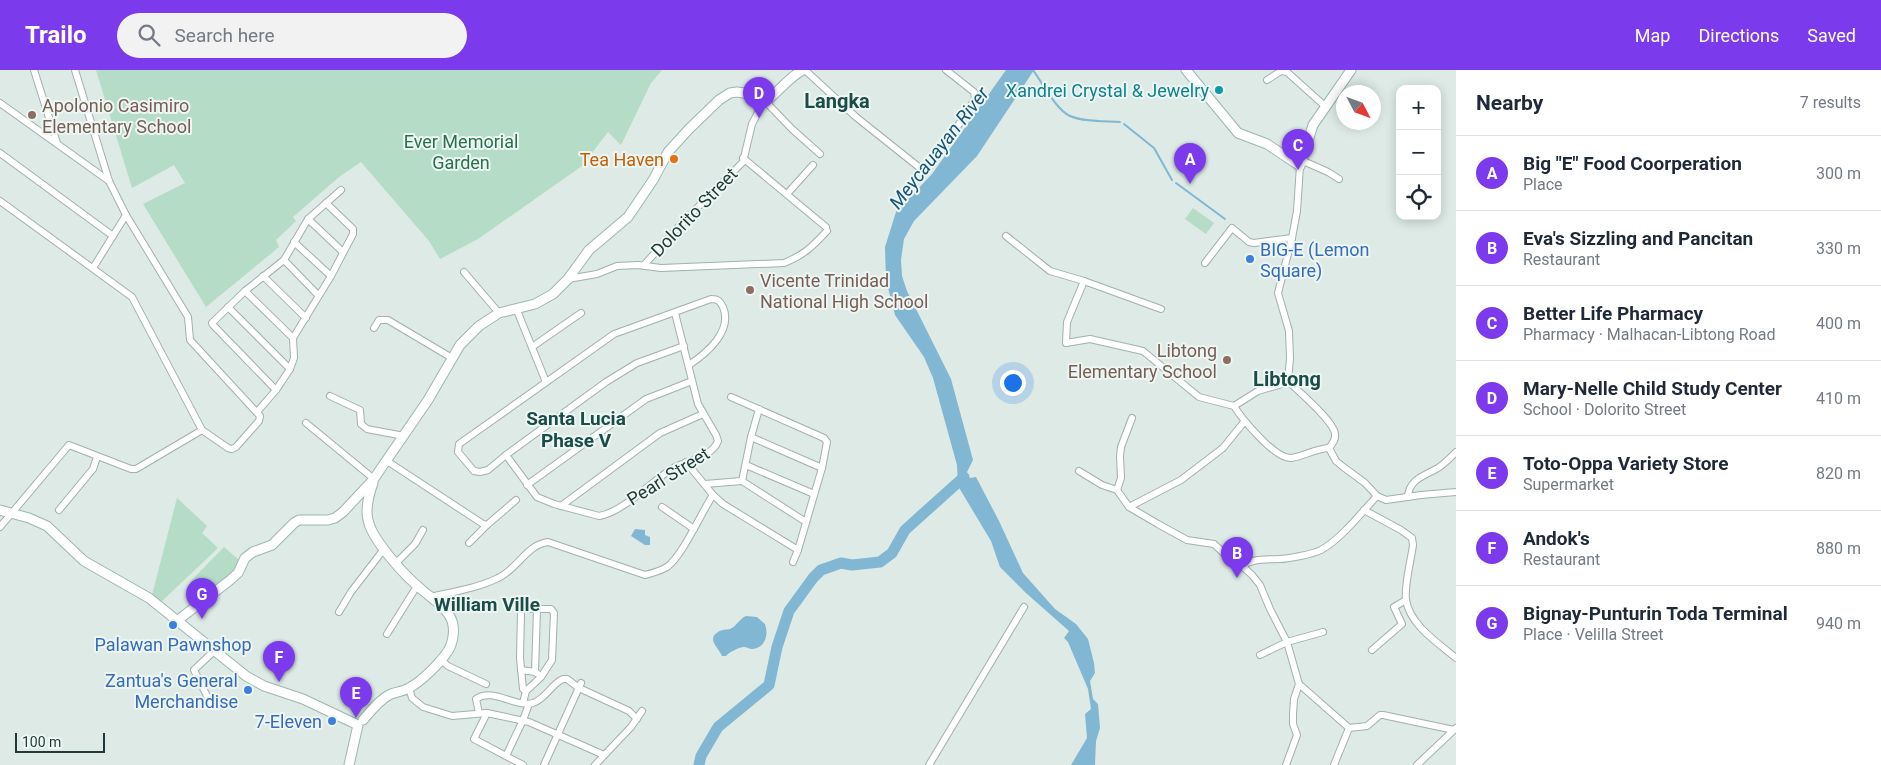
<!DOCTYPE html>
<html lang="en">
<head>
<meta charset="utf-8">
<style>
	body { margin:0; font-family:Roboto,sans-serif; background:#f2f2f3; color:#1f2937 }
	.controls { position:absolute; right:15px; top:15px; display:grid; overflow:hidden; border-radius:10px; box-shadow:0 2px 12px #0003 }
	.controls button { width:45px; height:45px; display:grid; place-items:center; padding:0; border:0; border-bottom:1px solid #e0e1e3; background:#fff; color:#1f2937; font:25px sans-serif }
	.compass { position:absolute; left:1336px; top:15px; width:45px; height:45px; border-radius:50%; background:#fff; box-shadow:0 2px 12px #0003; rotate:131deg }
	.scale { position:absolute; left:15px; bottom:12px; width:90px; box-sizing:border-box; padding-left:5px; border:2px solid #1e3937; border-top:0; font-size:14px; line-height:18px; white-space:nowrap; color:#1e3937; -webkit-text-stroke:4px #edf6f3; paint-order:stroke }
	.you { position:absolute; left:1012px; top:312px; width:18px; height:18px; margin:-12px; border:4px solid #fff; border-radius:50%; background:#1a73e8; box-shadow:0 0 0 8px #1a73e833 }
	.badge { display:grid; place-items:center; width:32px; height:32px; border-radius:50%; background:#7c3aed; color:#fff; font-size:16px; font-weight:700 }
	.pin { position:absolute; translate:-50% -41px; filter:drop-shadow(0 1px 2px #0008) }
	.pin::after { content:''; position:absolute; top:26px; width:18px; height:15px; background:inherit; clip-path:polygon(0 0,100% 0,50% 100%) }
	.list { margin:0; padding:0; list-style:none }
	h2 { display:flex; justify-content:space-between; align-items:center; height:65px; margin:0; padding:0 20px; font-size:21px }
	h2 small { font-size:16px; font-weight:400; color:#747a83 }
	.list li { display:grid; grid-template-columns:32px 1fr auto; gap:15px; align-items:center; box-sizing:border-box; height:75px; padding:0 20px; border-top:1px solid #e0e1e3 }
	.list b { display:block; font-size:19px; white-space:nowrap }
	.list p { margin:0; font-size:16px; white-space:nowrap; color:#747a83 }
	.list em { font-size:16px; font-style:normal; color:#747a83 }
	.icon { flex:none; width:28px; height:28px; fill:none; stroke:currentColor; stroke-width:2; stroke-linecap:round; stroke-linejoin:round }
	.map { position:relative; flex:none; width:1456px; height:695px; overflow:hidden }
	header { display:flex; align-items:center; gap:30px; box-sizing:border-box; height:70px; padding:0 25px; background:#7c3aed; color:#fff }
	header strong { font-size:24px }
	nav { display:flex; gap:28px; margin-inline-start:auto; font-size:18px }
	.search { width:350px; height:45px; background:#f2f2f3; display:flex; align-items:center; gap:12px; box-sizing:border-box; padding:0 18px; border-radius:28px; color:#747a83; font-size:19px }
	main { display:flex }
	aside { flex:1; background:#fff }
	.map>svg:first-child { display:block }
</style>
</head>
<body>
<header>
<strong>Trailo</strong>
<div class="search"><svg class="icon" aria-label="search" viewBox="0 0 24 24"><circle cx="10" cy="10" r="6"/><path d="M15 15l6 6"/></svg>Search here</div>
<nav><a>Map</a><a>Directions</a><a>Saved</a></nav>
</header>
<main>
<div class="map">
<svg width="1456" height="695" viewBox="0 0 1456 695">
	<rect width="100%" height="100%" fill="#ddeae6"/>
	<!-- green -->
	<g fill="#b4dcc6">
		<polygon points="96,0 662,0 651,13 621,75 608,62 582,96 478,169 440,189 429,171 361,92 339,107 293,147 296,151 276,170 279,177 206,237 143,134 185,113 174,95 132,118"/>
		<polygon points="1193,138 1214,153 1206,164 1185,149"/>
		<polygon points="177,428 207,456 202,463 218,478 161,532 152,525"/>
		<polygon points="224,477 239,490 234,500 206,526 190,512"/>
	</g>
	<!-- water -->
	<g fill="#81b7d2">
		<polygon points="1006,0 1034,0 977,86 914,151 904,169 901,190 902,206 907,221 951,309 973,390 966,404 970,408 976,407 999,451 1023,503 1055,539 1076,554 1088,569 1094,593 1095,603 1090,611 1093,629 1098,634 1100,658 1096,671 1095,695 1071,695 1087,668 1085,644 1091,639 1088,619 1068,572 1064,568 1069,561 1026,523 1000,497 991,471 958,416 957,395 933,308 924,287 895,245 886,210 885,177 896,142 932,104"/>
		<polygon points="635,459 645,460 645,465 650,467 650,475 645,475 631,466"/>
		<path d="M 746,546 L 757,547 L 765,554 C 769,565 765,578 752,579 C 749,579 747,577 744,577 C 739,577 728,583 726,586 L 722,586 C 719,578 706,569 718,562 C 722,559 726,560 730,559 C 737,556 739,549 746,546 Z"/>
	</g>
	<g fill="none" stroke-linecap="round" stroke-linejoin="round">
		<!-- stream -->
		<g stroke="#81b7d2" stroke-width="2">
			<path d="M 1033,0 C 1041,11 1057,41 1070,46 C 1084,52 1104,51 1120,52"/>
			<polyline points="1124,54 1154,78 1172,110"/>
			<polyline points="1176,113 1225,149"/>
		</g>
		<!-- river -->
		<polyline stroke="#81b7d2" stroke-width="11" points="699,695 701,686 718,657 769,615 777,577 789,541 813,508 821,500 841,493 852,495 880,492 892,483 905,460 964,407"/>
		<!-- minor casing -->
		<g stroke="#a0b1ae" stroke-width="8">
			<g id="minor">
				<polyline points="34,0 57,73"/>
				<polyline points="805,0 856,47 925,102 954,62 975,29 974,22 946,0"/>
				<polyline points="1267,10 1281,1 1287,2 1326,37"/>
				<polyline points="765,31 792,59 820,84"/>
				<polyline points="0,33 109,111"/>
				<polyline points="0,83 113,166"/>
				<polyline points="743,88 826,157"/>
				<polyline points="1301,90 1328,102 1339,109"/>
				<polyline points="787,124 813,95"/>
				<polyline points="0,131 132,227 202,360 228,378 232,379 236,377 259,351 260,346 190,270 188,247 126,145 109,111 75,0"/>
				<polyline points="308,149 343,182"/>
				<polyline points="1006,166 1050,201 1084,211 1161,239"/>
				<polyline points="294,172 331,206"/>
				<polyline points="284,190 318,225"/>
				<polyline points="1205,193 1232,158 1249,172 1254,173 1292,168"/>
				<polyline points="644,195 683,152 743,92 752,54 763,33"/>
				<polyline points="93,198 126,145"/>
				<polyline points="464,202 499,243"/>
				<polyline points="263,206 306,248"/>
				<path d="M 568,209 L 597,204 L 617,196 L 638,195 L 661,198 L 784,193 C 804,185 812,177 827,161"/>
				<path d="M 1084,211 L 1067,252 L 1066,273 L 1090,269 L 1143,281 L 1199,327 L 1234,336 C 1242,349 1275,389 1291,388 C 1304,386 1315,379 1329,378 C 1332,374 1336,370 1335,364 C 1334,351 1298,321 1288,311"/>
				<polyline points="245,221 293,268"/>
				<polyline points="228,237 290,299"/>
				<polyline points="516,238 546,312"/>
				<polyline points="374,258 379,250 388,250 452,288"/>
				<path d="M 684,276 L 637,293 L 606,312 L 506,385 L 488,400 L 480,402 L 474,401 L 458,382 L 459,374 L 614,264 L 711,229 C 718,229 720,231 723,237 C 733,261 707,283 689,295"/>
				<polyline points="532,277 581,243"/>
				<polyline points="1288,311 1290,288 1289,261 1278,223 1292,168 1297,141 1300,96"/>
				<polyline points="276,320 213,255 212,253 245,221 284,190 308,149 341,120"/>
				<polyline points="330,326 360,340 361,354 367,359 404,366"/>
				<polyline points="731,327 824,368 827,372 822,398 798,480 793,492"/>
				<polyline points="1234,336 1258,321 1282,314 1288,311"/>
				<polyline points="257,342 276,320 290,299 294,288 293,268 331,206 353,164 353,159 326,133"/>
				<polyline points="306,353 374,409"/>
				<polyline points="751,367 822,398"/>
				<polyline points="1329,378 1336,391 1342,396 1365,413 1377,426 1386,430 1421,425 1456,422"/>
				<path d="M 506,385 L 537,427 L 554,434 L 599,446 C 624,442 652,410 675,397 C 688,391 713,386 718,371 L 716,365 L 698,334 L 675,243"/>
				<polyline points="387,391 483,454 487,455 516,430"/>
				<polyline points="686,392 713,425 723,434 798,480"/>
				<polyline points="746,395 814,424"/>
				<polyline points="1079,401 1102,415 1117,420 1129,437 1158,454 1187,470 1214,474 1229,488 1242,496"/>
				<polyline points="742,411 806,452"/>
				<polyline points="705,414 742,411 751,367 759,339"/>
				<polyline points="527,415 646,329 692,311"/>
				<polyline points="1117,420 1121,408 1120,386 1121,377 1132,348"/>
				<path d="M 1408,427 C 1409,409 1424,406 1438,398 C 1444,394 1450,388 1456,382"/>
				<polyline points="561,436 660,363 703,344"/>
				<polyline points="662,437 694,459"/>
				<polyline points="1129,437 1181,410 1223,378 1244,352"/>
				<polyline points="59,440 93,399 97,387"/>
				<path d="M 1364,440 L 1401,460 L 1412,468 L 1413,475 C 1411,491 1404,515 1406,530 C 1410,555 1438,573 1456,588"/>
				<polyline points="0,457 69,375 131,399 136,399 202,360"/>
				<polyline points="469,473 487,455"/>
				<polyline points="396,493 415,474 423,460"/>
				<path d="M 430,527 C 452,522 478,518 498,508 C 518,499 526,475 548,472 L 645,505 C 653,503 660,501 667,497 C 683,485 701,443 713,425"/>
				<polyline points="339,542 351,522 384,479"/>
				<polyline points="387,564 417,516"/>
				<polyline points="1372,580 1402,554 1394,537 1406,530"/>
				<polyline points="1260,585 1287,572 1323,562"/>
				<polyline points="441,590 448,596 486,614"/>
				<polyline points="521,600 535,602 538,604"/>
				<polyline points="535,602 537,539"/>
				<polyline points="409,618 412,628 423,637 452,646 487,643 529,652 604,685"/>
				<polyline points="523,633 526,621 541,607 552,590 554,543 551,539 523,539 521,542 520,588 523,619 526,621"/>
				<polyline points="211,634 194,600 214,581"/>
				<path d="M 479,643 L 476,629 C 493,617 515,638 533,633 C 546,629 551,614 563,609 L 567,609 L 579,618 L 629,641 L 637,649"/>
				<polyline points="487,643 474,669 523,695"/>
				<polyline points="1349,658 1367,656 1380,645 1383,645 1454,660 1456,658"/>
				<polyline points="506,686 523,650 529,634"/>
				<polyline points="544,695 581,613"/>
				<polyline points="595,695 631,657 642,641"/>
				<polyline points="929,695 1024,537"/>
				<polyline points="1286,695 1297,665 1293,654 1293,644 1294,629 1299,614"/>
				<path d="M 1334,695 L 1349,658 L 1299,614 L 1287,572 L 1270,539 L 1260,515 L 1252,505 L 1242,496 C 1253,488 1266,490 1279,489 C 1288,489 1313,484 1321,480 C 1341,469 1361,443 1377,426"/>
				<polyline points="1417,695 1454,660"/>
			</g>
		</g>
		<!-- secondary casing -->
		<g stroke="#9cb6b1" stroke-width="11">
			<g id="secondary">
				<polyline points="1186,0 1238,63 1267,74 1300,96 1313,55 1351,0"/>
				<polyline points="0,440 29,448 47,456 84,491 149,528 246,606 264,616 303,629 358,655 349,695"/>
				<path d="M 178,550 L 229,511 L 238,503 L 245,488 L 253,482 L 272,475 L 294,453 L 299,450 L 328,450 L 335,448 L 343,442 L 373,410 L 428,330 L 460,275 L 479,256 L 499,243 L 535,234 L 553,224 L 568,209 L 589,180 L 628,147 L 653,110 L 668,82 L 689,59 L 719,30 L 730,23 L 737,22 L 744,23 L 763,33 C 778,24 787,8 803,0"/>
				<path d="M 363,650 C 371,641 380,629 391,624 C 397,622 404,621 409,618 C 422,611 440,593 448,581 C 454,571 456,555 449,545 C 443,535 430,527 421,519 C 405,506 372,470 368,450 C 365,438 369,424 373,413"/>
			</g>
		</g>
		<!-- minor -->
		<use href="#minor" stroke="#fff" stroke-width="6"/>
		<!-- secondary -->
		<use href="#secondary" stroke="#fff" stroke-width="9"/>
	</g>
	<!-- markers -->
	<circle fill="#0f9aa8" stroke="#edf6f3" stroke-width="2" cx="1219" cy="20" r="5"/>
	<g fill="#8d6e63" stroke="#edf6f3" stroke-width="2">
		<circle cx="32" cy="45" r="5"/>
		<circle cx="750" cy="220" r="5"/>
		<circle cx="1227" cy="290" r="5"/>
	</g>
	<circle fill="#e8710a" stroke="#edf6f3" stroke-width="2" cx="674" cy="89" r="5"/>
	<g fill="#3f7fe0" stroke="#edf6f3" stroke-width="2">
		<circle cx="1250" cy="189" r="5"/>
		<circle cx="173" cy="555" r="5"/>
		<circle cx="248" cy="620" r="5"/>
		<circle cx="332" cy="651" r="5"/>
	</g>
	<g text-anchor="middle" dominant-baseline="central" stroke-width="4" stroke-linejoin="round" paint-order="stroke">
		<!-- culture labels -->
		<g font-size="18" fill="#0d838f" stroke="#edf6f3" text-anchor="end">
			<text x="1209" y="20">Xandrei Crystal &amp; Jewelry</text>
		</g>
		<!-- education labels -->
		<g font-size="18" fill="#785e54" stroke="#edf6f3" text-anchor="start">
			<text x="42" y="35">Apolonio Casimiro<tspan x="42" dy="21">Elementary School</tspan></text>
			<text x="760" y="210">Vicente Trinidad<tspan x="760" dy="21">National High School</tspan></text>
			<text x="1217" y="280" text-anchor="end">Libtong<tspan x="1217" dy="21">Elementary School</tspan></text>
		</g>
		<!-- park labels -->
		<g font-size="18" fill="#277151" stroke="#edf6f3">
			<text x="461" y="71">Ever Memorial<tspan x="461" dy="21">Garden</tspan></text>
		</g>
		<!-- food labels -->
		<g font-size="18" fill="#c56008" stroke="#edf6f3" text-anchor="end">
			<text x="664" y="89">Tea Haven</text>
		</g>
		<!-- street labels -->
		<g font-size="18" fill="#1e3937" stroke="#edf6f3">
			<text transform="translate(694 142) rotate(-46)">Dolorito Street</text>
			<text transform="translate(668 406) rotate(-32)">Pearl Street</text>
		</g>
		<!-- shop labels -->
		<g font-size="18" fill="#366cbe" stroke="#edf6f3" text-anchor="end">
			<text x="1260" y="179" text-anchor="start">BIG-E (Lemon<tspan x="1260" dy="21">Square)</tspan></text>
			<text x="173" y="574" text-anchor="middle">Palawan Pawnshop</text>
			<text x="238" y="610">Zantua's General<tspan x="238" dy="21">Merchandise</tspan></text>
			<text x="322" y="651">7-Eleven</text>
		</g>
		<!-- water labels -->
		<g font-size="19" font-style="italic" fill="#175576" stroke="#edf6f3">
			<text transform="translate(939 78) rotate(-52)">Meycauayan River</text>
		</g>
		<!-- neighbourhood labels -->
		<g font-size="19" font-weight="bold" fill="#1a4c48" stroke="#edf6f3">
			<text x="576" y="348">Santa Lucia<tspan x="576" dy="22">Phase V</tspan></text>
			<text x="487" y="534">William Ville</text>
		</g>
		<!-- quarter labels -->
		<g font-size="20" font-weight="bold" fill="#1a4c48" stroke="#edf6f3">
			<text x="837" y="31">Langka</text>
			<text x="1287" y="309">Libtong</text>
		</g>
	</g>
</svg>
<div class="controls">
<button>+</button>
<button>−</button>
<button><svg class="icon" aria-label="locate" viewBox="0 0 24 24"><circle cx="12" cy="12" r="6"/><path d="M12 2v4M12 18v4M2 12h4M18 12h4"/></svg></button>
</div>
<svg class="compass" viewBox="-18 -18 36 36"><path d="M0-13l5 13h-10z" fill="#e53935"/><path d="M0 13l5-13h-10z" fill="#747a83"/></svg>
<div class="scale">100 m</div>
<div class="you"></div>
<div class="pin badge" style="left:1190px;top:114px">A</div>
<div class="pin badge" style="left:1237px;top:508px">B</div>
<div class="pin badge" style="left:1298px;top:100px">C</div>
<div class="pin badge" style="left:759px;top:48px">D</div>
<div class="pin badge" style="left:356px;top:648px">E</div>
<div class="pin badge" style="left:279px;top:612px">F</div>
<div class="pin badge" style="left:202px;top:549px">G</div>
</div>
<aside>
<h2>Nearby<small>7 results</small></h2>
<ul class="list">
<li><span class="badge">A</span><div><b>Big &quot;E&quot; Food Coorperation</b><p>Place</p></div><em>300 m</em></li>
<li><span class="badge">B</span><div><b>Eva's Sizzling and Pancitan</b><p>Restaurant</p></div><em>330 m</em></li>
<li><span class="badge">C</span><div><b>Better Life Pharmacy</b><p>Pharmacy · Malhacan-Libtong Road</p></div><em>400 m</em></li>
<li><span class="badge">D</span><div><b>Mary-Nelle Child Study Center</b><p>School · Dolorito Street</p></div><em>410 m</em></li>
<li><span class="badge">E</span><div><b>Toto-Oppa Variety Store</b><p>Supermarket</p></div><em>820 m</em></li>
<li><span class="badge">F</span><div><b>Andok's</b><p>Restaurant</p></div><em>880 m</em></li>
<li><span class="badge">G</span><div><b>Bignay-Punturin Toda Terminal</b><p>Place · Velilla Street</p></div><em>940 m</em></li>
</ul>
</aside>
</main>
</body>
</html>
